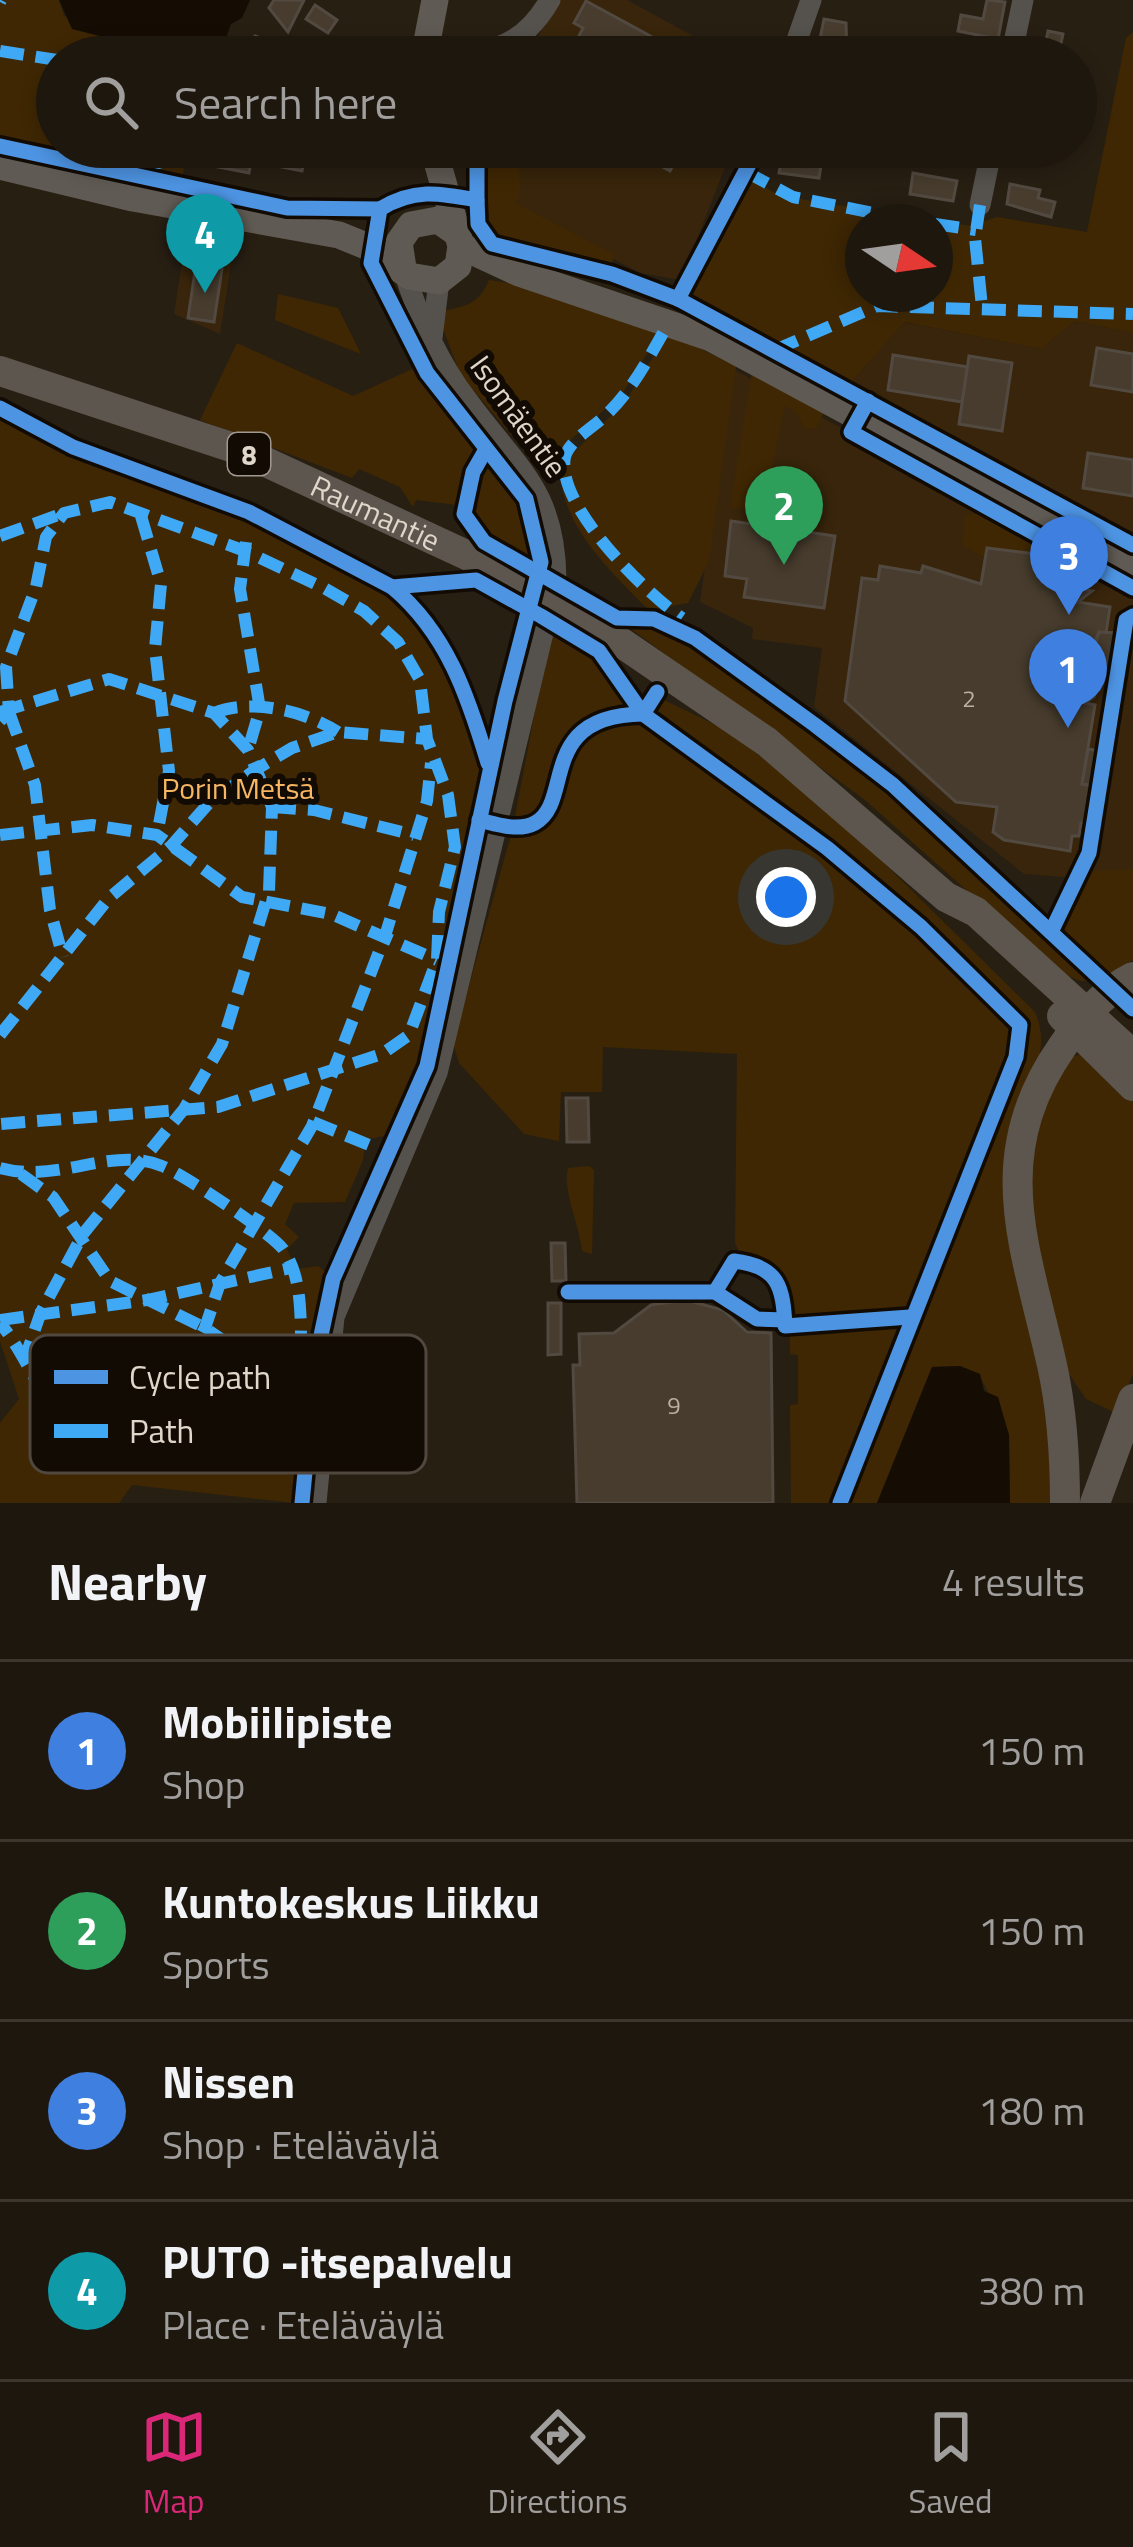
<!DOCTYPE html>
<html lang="en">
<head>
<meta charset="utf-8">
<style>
	body { margin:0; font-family:"Titillium Web",sans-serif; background:#2b241c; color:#f1f3f6 }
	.compass { position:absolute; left:845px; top:204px; width:108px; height:108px; border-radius:50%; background:#1e170e; box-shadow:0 6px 18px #0003; rotate:103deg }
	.you { position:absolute; left:786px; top:897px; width:42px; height:42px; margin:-30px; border:9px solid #fff; border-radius:50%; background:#1a73e8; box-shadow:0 0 0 18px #1a73e833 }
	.badge { display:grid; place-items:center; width:78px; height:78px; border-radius:50%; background:#db2777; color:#fff; font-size:39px; font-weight:700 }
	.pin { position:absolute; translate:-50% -99px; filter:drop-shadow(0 3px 6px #0008) }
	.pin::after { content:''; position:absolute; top:63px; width:42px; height:36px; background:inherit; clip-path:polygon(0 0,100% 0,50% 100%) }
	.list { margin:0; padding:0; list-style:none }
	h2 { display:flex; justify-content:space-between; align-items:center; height:156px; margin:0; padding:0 48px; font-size:51px }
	h2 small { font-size:39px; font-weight:400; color:#a19f9e }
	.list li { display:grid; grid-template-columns:78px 1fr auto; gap:36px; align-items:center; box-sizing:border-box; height:180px; padding:0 48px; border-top:3px solid #3c362e }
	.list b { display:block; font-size:45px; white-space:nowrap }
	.list p { margin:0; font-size:39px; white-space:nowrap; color:#a19f9e }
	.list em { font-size:39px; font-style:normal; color:#a19f9e }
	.icon { flex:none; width:66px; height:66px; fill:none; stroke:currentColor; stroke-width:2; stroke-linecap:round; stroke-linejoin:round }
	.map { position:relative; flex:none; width:1133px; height:1503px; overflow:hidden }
	.search { position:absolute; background:#1e170e; box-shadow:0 6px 18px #0003; left:36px; right:36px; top:36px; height:132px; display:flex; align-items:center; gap:30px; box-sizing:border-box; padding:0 42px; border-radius:66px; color:#a19f9e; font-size:45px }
	.sheet { height:876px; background:#1e170e }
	nav { display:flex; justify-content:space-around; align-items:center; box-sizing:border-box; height:168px; border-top:3px solid #3c362e; background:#1e170e; font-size:33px; color:#a19f9e }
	nav a { display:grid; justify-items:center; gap:6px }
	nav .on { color:#db2777 }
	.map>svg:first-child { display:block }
</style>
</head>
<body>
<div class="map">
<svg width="1133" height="1503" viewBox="0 0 1133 1503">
	<rect width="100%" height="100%" fill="#281f13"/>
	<!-- built -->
	<g fill="#38250b">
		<polygon points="560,0 627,0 732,57 525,57"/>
		<polygon points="497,147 733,147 681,280 640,273 514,206"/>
		<polygon points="189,217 237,226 220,334 174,314"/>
		<polygon points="1075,321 1133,333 1133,539 849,385 903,322 1041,349"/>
		<polygon points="733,369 1133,586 1133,882 1024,874 814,707 822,648 752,639 753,628 700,602"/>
	</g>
	<!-- green -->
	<g fill="#3f2703" fill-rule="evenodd">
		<polygon points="0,0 59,0 64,16 143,47 203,54 57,57 57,147 187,147 182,181 56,157 0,137"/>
		<path d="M 1133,32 L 1133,333 L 1075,321 L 1041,349 L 904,322 L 849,385 L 686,296 L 751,179 L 780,196 L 971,226 L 997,217 L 1087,232 L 1126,38 ZM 935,222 L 935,294 L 863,294 L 863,222 Z"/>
		<polygon points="481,147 519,147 520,191 516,203 615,255 609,268 501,242 483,215"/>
		<path d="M 489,280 L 542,288 L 661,331 L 622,394 L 539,468 L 460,374 L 437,312 C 462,307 479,306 489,280 Z"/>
		<polygon points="278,294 338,308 361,354 275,320"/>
		<path d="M 668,333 L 736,366 L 709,561 L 688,603 L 649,610 C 613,574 554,520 562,464 L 625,402 Z"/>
		<polygon points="237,343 353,396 419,366 478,452 461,479 457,505 416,500 413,507 400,487 359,469 352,478 200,420"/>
		<polygon points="752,372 826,407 817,428 805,429 795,411 784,406 764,512 730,507"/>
		<path d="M 0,419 C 26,430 48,446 73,458 C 105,473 144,480 178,492 C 231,511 366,573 406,609 C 450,650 487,731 481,791 C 457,904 444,1029 393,1134 L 365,1140 L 363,1160 L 345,1202 L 294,1203 L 285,1224 L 299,1237 L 287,1249 L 296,1269 L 318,1266 L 328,1274 L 313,1339 L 294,1503 L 132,1485 L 119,1503 L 0,1503 L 0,1423 L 19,1399 L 0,1341 Z"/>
		<path d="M 487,461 C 522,491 534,523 535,568 C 486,538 448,523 487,461 Z"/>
		<polygon points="982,511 1084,564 1082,580 1036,554 987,547 984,558 962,544 965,516"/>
		<path d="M 640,626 C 693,632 735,671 776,702 C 891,787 994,883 1099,980 L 1081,981 L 1058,972 L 865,800 L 631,629 Z"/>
		<path d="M 550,632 L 595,655 L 627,709 C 555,721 564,763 536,817 L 514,822 Z"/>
		<path d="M 662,699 L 726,730 L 824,804 L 1035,1012 C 1052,1051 1030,1082 1013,1118 L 1056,1503 L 1010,1503 L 1009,1435 L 979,1374 L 960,1366 L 932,1367 L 877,1503 L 845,1503 L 966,1204 L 1025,1031 L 1021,1020 C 907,907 785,806 654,713 Z"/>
		<polygon points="624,719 642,719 680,735 826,847 921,927 1020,1025 1016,1057 910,1317 793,1322 790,1292 774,1266 741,1256 735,1243 737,1054 603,1047 602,1092 561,1092 559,1141 524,1134 459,1063 453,1043 511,835 540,827 582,740"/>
		<polygon points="1133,869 1133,960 1107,975 1060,929 1087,871"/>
		<polygon points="1082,1054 1133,1096 1133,1374 1116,1413 1086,1399 1065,1368 1023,1192 1038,1112 1070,1057"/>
		<path d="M 589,1166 L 594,1170 L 592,1254 L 582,1251 C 580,1226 562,1190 568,1168 Z"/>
		<polygon points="903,1323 837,1503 791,1503 790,1405 798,1404 798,1355 790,1354 790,1332"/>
	</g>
	<!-- water -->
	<g fill="#150c04">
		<polygon points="59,0 250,0 242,18 231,24 223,47 209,54 143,47 72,29"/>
		<polygon points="960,1366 980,1374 984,1391 998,1397 1009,1435 1010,1503 877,1503 932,1367"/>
	</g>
	<!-- building -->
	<g fill="#473c2d" stroke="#524a41" stroke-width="3">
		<polygon points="304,0 288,32 269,8 274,0"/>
		<polygon points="987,0 1005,2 998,39 958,31 961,15 983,19"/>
		<polygon points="586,1 689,57 568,57 583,28 574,23"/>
		<polygon points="315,5 337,20 328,33 306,19"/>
		<polygon points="824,19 846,23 847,57 824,57 826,45 819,44"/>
		<polygon points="1048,31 1063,34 1058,57 1034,57 1037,45 1045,46"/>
		<polygon points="255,36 280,45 272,57 218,57 219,52 240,55"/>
		<polygon points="206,147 321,147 320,156 305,154 302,171 251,161 249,173 203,164"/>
		<polygon points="627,147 683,147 670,171"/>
		<polygon points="801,148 823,153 819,178 779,173 783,152 799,155"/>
		<polygon points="913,173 957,181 953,201 910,194"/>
		<polygon points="1010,184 1040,190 1038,198 1055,202 1051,217 1007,204"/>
		<polygon points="196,265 222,269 214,322 188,318"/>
		<polygon points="1097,348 1133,354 1133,392 1091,385"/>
		<polygon points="893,355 968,367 962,402 888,390"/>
		<polygon points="969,356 1012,363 1002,431 959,424"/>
		<polygon points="1088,453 1133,460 1133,496 1083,488"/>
		<polygon points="731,521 835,536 824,608 744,597 747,579 725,576"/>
		<polygon points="987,548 1036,554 1082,580 1080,589 1092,591 1078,602 1110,607 1106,633 1099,632 1090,651 1085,678 1094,697 1085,703 1095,705 1082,784 1092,786 1086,823 1081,823 1079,836 1072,836 1070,851 1004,840 993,832 997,807 956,802 845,701 862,578 878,580 880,566 921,573 923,566 981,584"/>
		<polygon points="1099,632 1116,633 1109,681 1086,677"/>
		<polygon points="1088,749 1100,751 1095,786 1082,784"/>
		<polygon points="566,1098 588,1098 589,1142 567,1142"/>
		<polygon points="551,1243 565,1243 566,1281 552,1281"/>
		<polygon points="686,1300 723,1310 747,1332 771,1333 773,1503 577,1503 573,1365 580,1365 579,1334 614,1333 651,1305"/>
		<polygon points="548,1303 561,1303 561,1354 548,1355"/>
	</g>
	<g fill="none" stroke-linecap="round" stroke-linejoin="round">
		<!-- minor -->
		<g stroke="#55514d" stroke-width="21">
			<path d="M 426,45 C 483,57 519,53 550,0"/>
			<polyline points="791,57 811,0"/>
			<polyline points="1011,57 1023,0"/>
			<polyline points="753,157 757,147"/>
			<polyline points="980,205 992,147"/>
			<polyline points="432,338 439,281"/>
			<path d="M 316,1503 L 334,1317 L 437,1073 L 556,579 C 555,489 516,467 468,401 C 438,362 417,314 403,268"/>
		</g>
		<!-- major -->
		<g stroke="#5f5a53" stroke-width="27">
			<polyline points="424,57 435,0"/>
			<polyline points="0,166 133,198 339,235 371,248 409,276 439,281 458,266 461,246 433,147"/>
			<polyline points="461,246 519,273 711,338 1133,565"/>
			<polyline points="403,268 399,242 411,225 438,220 458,234"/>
		</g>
		<!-- highway -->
		<g stroke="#5c564e" stroke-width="30">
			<path id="s1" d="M 0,371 L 240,450 L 488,565"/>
			<polyline points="613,637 767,742 946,897 976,912 1133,1055"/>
			<polyline points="1062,1016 1133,1086"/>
			<path d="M 1065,1503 C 1065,1457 1062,1410 1052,1365 C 1026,1248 985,1157 1062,1047 C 1082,1018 1101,993 1133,977"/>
			<polyline points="1095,1503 1133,1399"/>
		</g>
		<!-- highway-bridge -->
		<polyline stroke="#5c564e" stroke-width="30" points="488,565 613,637"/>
		<!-- quiet -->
		<g stroke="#3fa9f5" stroke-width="12" stroke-dasharray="24 12" stroke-linecap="butt">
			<polyline points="0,2 1,0"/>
			<polyline points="0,51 57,60"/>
			<polyline points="150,147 163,183"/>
			<polyline points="746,172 793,197 919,222"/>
			<polyline points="980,205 975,238 982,307"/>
			<polyline points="935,224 976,230"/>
			<path d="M 663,333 C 646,363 630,393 604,417 C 593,427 569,441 565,457 C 555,505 646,593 682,618"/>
			<polyline points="775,350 877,306 1133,314"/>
			<polyline points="141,516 161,584 155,649 169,771 157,835"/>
			<polyline points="0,536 64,513"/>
			<polyline points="246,542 240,589 260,709 248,750"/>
			<polyline points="0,712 109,679 214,713 248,750 272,807 269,891 222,1044 184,1109 83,1234 41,1312 26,1355"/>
			<polyline points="9,712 35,785 50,910 63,957"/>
			<path d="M 214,713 C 252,698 305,711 338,732"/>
			<polyline points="0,721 9,712 6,667 36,587 46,537 64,513 110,502 245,551 324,588 364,611 398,642 420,680 427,739 448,795 455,847 439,912 437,960 409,1035 382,1054 218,1107 0,1124"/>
			<polyline points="272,807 314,810 414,835"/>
			<polyline points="0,835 92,825 157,835 242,897 331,914 437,960"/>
			<polyline points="0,1035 108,899 172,845 209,803 255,770 292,748 338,732 427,739"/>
			<polyline points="313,1122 374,1147"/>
			<path d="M 0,1168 C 59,1184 112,1145 162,1166 C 183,1174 271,1233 283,1249 C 299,1272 300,1301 301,1328 C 301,1469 164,1503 66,1421 C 38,1394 25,1353 0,1323"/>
			<polyline points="21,1174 53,1197 110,1281 205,1328 292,1388"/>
			<polyline points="0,1320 147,1300 291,1268"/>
			<polyline points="153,1467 176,1383 205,1328 220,1283 312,1126 334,1069 385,936 427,801 431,763"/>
		</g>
		<!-- cycleway casing -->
		<g stroke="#120b04" stroke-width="22">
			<g id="cycleway">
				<polyline points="0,146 287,208 380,209"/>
				<polyline points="477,200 478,224 492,244 612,274 678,299 1133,545"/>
				<polyline points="678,299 753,157"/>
				<polyline points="868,401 851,432 1133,588"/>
				<polyline points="0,408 73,447 249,512 392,587 476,580 541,616 599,651 643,714 827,848 921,927 1020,1025 1016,1057 840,1503"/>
				<polyline points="485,451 473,472 464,514 484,542 617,618 654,619 695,638 815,725 893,785 1133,1009"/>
				<path d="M 392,587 C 447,633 468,696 488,763"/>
				<path d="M 479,820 C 496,824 518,832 535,823 C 574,802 536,715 643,714 L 657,692"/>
				<polyline points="1052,930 1089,853 1126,620 1133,616"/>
				<polyline points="568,1292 715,1292 757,1319 785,1320"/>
				<path d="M 715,1292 L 734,1261 C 778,1266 783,1286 785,1326 L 910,1317"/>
				<path d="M 302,1503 L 316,1359 L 333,1279 L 427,1066 L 505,701 L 541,562 L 526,499 L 427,373 L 371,263 L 380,209 C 414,188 439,193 477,200 L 477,147"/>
			</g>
		</g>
		<!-- cycleway -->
		<use href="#cycleway" stroke="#4d94e3" stroke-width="15"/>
	</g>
	<g text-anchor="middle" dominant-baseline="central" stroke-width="12" stroke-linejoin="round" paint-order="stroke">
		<!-- number labels -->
		<g font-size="24" fill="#bab0a2">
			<text x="969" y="698">2</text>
			<text x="674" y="1405">9</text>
		</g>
		<!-- shield labels -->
		<rect fill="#120b04" stroke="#a2998e" stroke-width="3" x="228" y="433" width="42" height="42" rx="9"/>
		<g font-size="27" font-weight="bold" fill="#e0d6c9">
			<text x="249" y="454">8</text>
		</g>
		<!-- street labels -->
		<g font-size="30" fill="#e0d6c9" stroke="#120b04">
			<text transform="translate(519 416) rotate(54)">Isomäentie</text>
			<text stroke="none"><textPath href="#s1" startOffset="402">Raumantie</textPath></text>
		</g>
		<!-- park labels -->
		<g font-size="30" fill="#f7b662" stroke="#120b04">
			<text x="238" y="788">Porin Metsä</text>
		</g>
	</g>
	<!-- legend -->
	<rect x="30" y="1335" width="396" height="138" rx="18" fill="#120b04" stroke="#50483f" stroke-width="3"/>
	<rect x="54" y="1370" width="54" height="14" fill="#4d94e3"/>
	<rect x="54" y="1424" width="54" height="14" fill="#3fa9f5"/>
	<g font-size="33" fill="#e0d6c9">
		<text x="129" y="1389">Cycle path</text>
		<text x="129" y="1443">Path</text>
	</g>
</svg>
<svg class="compass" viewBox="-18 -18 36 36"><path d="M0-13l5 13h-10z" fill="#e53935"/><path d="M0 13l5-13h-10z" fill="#a19f9e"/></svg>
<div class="you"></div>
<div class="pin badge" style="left:1068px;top:728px;background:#3f7fe0">1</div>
<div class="pin badge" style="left:784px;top:565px;background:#2e9e5b">2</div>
<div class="pin badge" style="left:1069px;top:615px;background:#3f7fe0">3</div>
<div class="pin badge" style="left:205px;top:293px;background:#0f9aa8">4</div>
<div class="search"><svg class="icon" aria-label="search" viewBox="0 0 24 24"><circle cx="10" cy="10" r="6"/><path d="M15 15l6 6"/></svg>Search here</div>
</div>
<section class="sheet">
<h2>Nearby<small>4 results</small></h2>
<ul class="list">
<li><span class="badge" style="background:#3f7fe0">1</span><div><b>Mobiilipiste</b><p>Shop</p></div><em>150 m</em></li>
<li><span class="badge" style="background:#2e9e5b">2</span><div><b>Kuntokeskus Liikku</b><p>Sports</p></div><em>150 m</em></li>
<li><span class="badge" style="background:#3f7fe0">3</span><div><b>Nissen</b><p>Shop · Eteläväylä</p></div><em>180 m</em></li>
<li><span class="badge" style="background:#0f9aa8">4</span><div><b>PUTO -itsepalvelu</b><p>Place · Eteläväylä</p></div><em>380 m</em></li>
</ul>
</section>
<nav>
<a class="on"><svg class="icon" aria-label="map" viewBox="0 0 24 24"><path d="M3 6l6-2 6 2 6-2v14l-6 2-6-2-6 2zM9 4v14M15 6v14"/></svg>Map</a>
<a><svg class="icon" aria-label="directions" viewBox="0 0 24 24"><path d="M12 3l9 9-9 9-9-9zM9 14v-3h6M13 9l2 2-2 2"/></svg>Directions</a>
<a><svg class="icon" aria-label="saved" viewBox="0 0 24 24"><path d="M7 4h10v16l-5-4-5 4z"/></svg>Saved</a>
</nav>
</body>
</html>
